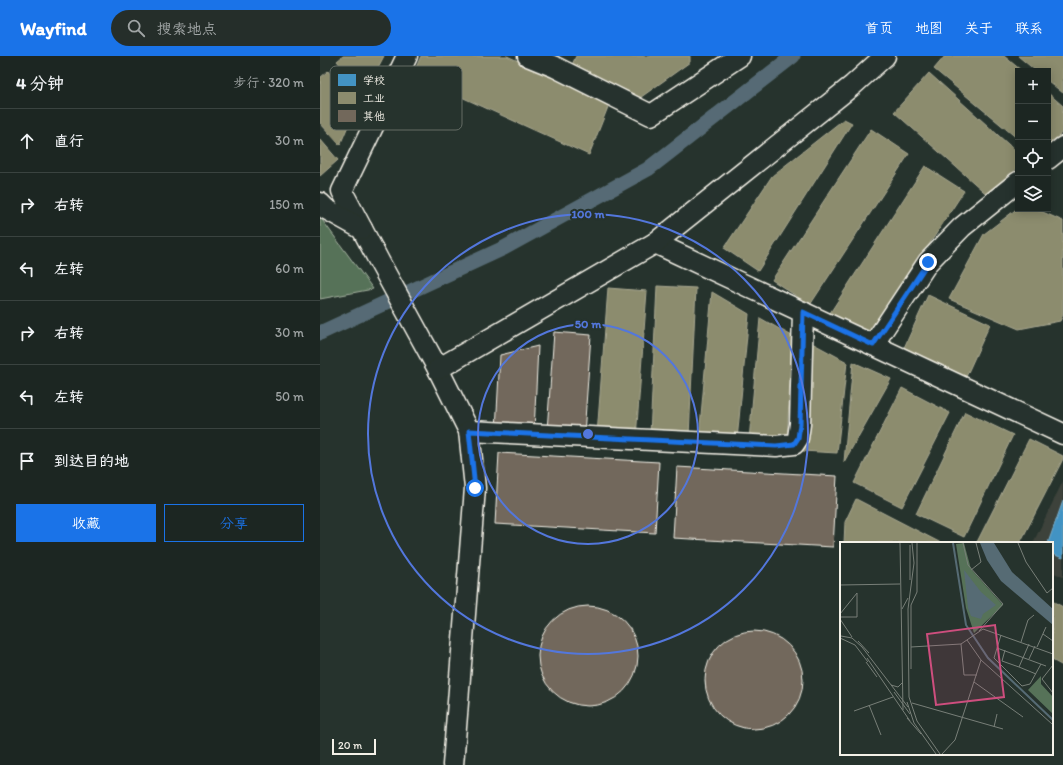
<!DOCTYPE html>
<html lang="zh">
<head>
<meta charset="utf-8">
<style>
	body { margin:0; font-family:Itim,"LXGW WenKai TC",sans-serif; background:#252e2a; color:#f1f3f6 }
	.controls { position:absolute; right:12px; top:12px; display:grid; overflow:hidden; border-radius:0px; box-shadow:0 2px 10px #0003 }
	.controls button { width:36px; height:36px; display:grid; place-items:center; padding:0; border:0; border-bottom:1px solid #3a4340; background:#1c2622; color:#f1f3f6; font:20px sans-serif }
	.scale { position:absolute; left:12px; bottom:10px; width:44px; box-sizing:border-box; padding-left:4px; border:2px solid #f4f1e8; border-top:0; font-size:11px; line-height:14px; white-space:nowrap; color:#f4f1e8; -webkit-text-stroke:3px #26332d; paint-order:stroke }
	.stop { position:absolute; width:12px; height:12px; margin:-9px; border:3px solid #1a73e8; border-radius:50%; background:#fff }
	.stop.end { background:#1a73e8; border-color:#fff; box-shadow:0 1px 4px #0008 }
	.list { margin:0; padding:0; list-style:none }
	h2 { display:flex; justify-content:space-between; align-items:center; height:52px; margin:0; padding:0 16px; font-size:17px }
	h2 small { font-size:13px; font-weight:400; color:#a0a5a5 }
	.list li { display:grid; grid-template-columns:26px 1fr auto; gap:12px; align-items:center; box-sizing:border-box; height:64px; padding:0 16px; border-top:1px solid #3a4340 }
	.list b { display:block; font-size:15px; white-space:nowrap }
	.list em { font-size:13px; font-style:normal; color:#a0a5a5 }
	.actions { display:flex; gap:8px; padding:12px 16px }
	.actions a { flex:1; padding:9px 0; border:1px solid #1a73e8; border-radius:0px; text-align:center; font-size:14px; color:#1a73e8 }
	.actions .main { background:#1a73e8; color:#fff }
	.icon { flex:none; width:22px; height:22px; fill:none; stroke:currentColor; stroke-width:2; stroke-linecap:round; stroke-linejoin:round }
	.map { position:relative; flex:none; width:743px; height:709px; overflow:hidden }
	header { display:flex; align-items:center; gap:24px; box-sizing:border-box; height:56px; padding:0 20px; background:#1a73e8; color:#fff }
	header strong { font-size:19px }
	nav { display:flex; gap:22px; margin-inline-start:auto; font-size:14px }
	.search { width:280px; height:36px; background:#252e2a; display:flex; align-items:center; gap:10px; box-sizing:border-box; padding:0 14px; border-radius:22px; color:#a0a5a5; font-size:15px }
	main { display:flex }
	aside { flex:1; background:#1c2622 }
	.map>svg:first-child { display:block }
</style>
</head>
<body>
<header>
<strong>Wayfind</strong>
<div class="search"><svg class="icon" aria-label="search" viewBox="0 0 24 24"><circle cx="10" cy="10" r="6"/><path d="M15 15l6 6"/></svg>搜索地点</div>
<nav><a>首页</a><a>地图</a><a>关于</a><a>联系</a></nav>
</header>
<main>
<aside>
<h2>4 分钟<small>步行 · 320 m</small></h2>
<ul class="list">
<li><svg class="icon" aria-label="ahead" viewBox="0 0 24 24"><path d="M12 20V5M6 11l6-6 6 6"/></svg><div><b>直行</b></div><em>30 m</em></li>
<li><svg class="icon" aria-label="right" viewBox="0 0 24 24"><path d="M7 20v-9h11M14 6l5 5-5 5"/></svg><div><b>右转</b></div><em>150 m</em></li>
<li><svg class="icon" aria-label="left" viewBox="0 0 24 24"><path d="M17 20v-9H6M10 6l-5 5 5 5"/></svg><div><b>左转</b></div><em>60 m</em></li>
<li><svg class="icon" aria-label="right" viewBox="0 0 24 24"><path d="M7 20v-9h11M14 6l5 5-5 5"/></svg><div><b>右转</b></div><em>30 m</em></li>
<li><svg class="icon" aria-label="left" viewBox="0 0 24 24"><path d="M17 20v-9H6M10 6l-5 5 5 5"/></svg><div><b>左转</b></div><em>50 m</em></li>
<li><svg class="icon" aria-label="arrive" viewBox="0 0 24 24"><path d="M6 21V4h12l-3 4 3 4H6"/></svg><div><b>到达目的地</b></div></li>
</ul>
<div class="actions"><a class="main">收藏</a><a>分享</a></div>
</aside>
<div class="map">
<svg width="743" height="709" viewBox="0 0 743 709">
	<rect width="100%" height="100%" fill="#26332d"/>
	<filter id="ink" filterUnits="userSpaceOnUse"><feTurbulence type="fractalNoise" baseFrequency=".025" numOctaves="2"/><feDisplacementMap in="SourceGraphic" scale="8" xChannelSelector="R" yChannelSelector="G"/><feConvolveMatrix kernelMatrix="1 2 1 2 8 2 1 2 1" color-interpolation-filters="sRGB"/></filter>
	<g filter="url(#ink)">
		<!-- built -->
		<polygon fill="#3d433b" points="743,425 743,521 732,516 732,487 713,487"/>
		<!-- green -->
		<polygon fill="#567258" stroke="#a5b2a0" points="0,161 53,233 0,243"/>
		<!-- schools -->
		<polygon fill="#4393c3" stroke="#78afce" points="743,445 743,502 732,498 732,487 728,487"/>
		<!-- industry -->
		<g fill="#8c8c6e" stroke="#abaa93">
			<polygon points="23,0 64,0 44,38 17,5"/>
			<polygon points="101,0 187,0 290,46 269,99 93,19"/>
			<polygon points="256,0 370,0 370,6 317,44 251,11"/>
			<polygon points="625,0 684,0 702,15 698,15 698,83 614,13"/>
			<polygon points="698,0 743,0 743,37 728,25 728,15 716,15"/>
			<polygon points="8,15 36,51 20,89 0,67 0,22"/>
			<polygon points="609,17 698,97 698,111 671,142 574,56"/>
			<polygon points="728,37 743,50 743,75 728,93"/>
			<polygon points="524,63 532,67 438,215 404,192 452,120"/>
			<polygon points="551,73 589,98 490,249 452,224"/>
			<polygon points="0,83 18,104 0,120"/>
			<polygon points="605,110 644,135 548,282 510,257"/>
			<polygon points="698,152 716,153 743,165 743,259 740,265 699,273 629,243 664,178"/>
			<polygon points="337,230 376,232 369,380 330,379"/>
			<polygon points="288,232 327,235 316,382 277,379"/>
			<polygon points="392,236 429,258 417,384 379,382"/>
			<polygon points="608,239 670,268 645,323 583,294"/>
			<polygon points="440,262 472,280 467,384 429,384"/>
			<polygon points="490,286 527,306 517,397 482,395"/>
			<polygon points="533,306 571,323 524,406"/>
			<polygon points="582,332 630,357 582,451 534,427"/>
			<polygon points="645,356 693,379 644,481 596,458"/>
			<polygon points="709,383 743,400 743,403 700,487 660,487 657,486"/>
			<polygon points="536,443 621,487 524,487 525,466"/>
			<polygon points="732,545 743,551 743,610 732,604"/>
		</g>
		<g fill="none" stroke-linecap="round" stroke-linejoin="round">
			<!-- canal -->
			<polyline stroke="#566b74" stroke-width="15" points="0,277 184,192 328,113 473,0"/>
		</g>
		<!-- building -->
		<g fill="#72685b" stroke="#f4f1e8">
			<polygon points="234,276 271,279 264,378 227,375"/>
			<polygon points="218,290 214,376 176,374 180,299"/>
			<polygon points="179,397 339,406 335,477 175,468"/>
			<polygon points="357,411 517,420 513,491 353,482"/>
			<circle cx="268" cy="600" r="50"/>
			<circle cx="434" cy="624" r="49"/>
		</g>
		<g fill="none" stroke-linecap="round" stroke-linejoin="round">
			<!-- minor casing -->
			<g stroke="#f4f1e8" stroke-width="23">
				<g id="minor">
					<polyline points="87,0 22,135 60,207 118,313 149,375 155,432 133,709"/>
					<polyline points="208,0 235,11 331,59 420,0"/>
					<polyline points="728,103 743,91"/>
					<polyline points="0,147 6,153 42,173"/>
					<polyline points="335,187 743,378"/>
					<polyline points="553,289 608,206 642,171 698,126"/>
					<polyline points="118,313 335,187 533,29 565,0"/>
					<polyline points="149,375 456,390 474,388 478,382 480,368 483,256"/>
				</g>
			</g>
			<!-- minor -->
			<use href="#minor" stroke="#26332d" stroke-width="20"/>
		</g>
	</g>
	<g fill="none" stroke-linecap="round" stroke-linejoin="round" filter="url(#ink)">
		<!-- route -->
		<polyline stroke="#1a73e8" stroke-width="5" points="155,432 149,375 456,390 474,388 478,382 480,368 483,256 553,289 608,206"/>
	</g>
	<!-- distance rings -->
	<g fill="none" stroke="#5377dc" stroke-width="2">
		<circle cx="268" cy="378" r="110"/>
		<circle cx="268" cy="378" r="220"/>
	</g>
	<!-- overview -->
	<g transform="translate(520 486)">
		<rect width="213" height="213" fill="#26332d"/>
		<path d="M 124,1 L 131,27 L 163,63 L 134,91 L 126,66 L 116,2 ZM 201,134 L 201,142 L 213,155 L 213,172 L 188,148 Z" fill="#567258"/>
		<path d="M 140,1 L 154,1 L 172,30 L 213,67 L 213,83 L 161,39 L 147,18 ZM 124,28 L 141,50 L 156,63 L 143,72 L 141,77 L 131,74 L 128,66 Z" fill="#566b74"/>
		<path fill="none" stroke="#566b74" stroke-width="2" d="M 113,1 L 126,83 L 148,116 L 213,178"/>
		<path fill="none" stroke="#787f78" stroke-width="1" d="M 60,1 L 63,168M 72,1 L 74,21 L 68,67 L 69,155 L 77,179 L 100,212M 123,1 L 128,23 L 163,62 L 139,89M 178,1 L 186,20 L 207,51 L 213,46M 131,28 L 141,20 L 136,1M 70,38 L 70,3M 0,43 L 60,42M 62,67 L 68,56M 0,72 L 17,51 L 17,75 L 0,75M 0,77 L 12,95M 203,92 L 213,99M 161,93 L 154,116 L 182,144 L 190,142 L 201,122M 1,94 L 12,96 L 22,105 L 68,165M 0,96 L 15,103 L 28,120M 127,98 L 141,118 L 212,182M 18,99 L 29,111M 181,100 L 188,78 L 194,73M 121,102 L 124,133 L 137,133M 189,102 L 179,125 L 196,132M 71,105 L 121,102 L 143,87 L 213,112M 197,105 L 206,85M 157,106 L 206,124M 165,108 L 162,119 L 179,125M 27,116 L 70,179M 189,117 L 195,104M 26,120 L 37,135M 213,123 L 202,137 L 213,151M 71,127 L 71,63 L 77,50 L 77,1M 134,140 L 183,175M 51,143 L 58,145 L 63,140M 54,150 L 70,172M 67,160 L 74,181 L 96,212M 72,161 L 163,187M 29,163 L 41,193M 14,169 L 53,155M 67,176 L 81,192M 154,185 L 157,172M 102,212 L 115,198 L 141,118"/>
		<path fill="#ce4e7e" fill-opacity="0.15" stroke="#ce4e7e" stroke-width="2" d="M 155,83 L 164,155 L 96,163 L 87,92 Z"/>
		<rect width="213" height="213" fill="none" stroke="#f4f1e8" stroke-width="2"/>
	</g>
	<!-- legend -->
	<rect x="10" y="10" width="132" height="64" rx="6" fill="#26332d" stroke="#646c65" stroke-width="1"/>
	<rect x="18" y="18" width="18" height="12" fill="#4393c3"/>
	<rect x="18" y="36" width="18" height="12" fill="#8c8c6e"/>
	<rect x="18" y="54" width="18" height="12" fill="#72685b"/>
	<g font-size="11" fill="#f4f1e8">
		<text x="43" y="28">学校</text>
		<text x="43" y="46">工业</text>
		<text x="43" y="64">其他</text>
	</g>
	<circle cx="268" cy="378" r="6" fill="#5377dc" stroke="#26332d" stroke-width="2"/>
	<g font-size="12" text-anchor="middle" font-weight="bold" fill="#5377dc" stroke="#26332d" stroke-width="4" stroke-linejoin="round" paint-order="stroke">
		<text x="268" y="162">100 m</text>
		<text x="268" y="272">50 m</text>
	</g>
</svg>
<div class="controls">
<button>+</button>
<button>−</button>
<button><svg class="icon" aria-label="locate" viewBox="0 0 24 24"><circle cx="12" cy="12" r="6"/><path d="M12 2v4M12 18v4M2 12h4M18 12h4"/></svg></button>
<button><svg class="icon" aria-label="layers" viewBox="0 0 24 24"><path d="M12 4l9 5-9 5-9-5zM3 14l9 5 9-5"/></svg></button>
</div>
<div class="scale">20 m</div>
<div class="stop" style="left:155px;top:432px"></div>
<div class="stop end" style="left:608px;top:206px"></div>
</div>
</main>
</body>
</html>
